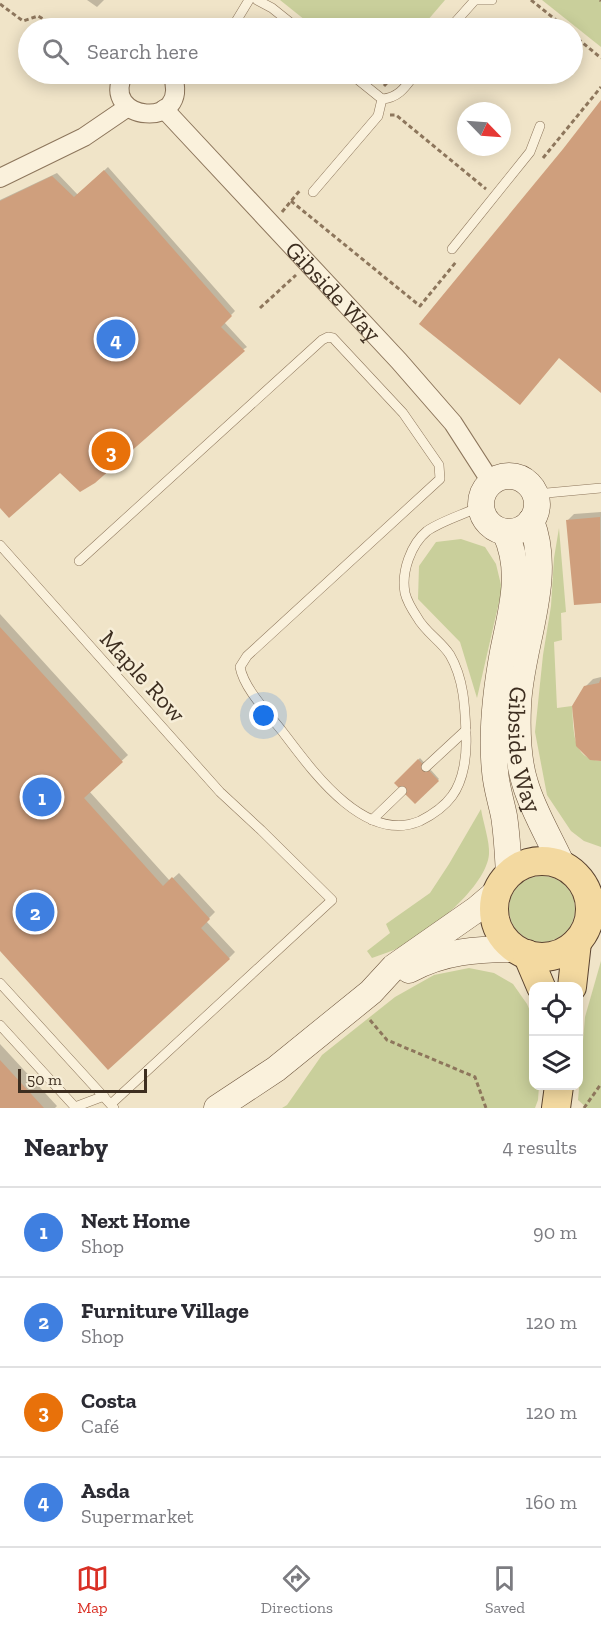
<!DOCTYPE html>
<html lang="en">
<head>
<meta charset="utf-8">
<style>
	body { margin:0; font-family:"Zilla Slab",serif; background:#f7f7f7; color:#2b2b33 }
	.controls { position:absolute; right:18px; bottom:18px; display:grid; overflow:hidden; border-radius:12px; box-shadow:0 3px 15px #0003 }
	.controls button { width:54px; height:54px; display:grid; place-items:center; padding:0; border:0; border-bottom:2px solid #e1e1e2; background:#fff; color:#2b2b33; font:30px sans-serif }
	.compass { position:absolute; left:457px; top:102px; width:54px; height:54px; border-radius:50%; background:#fff; box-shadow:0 3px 15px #0003; rotate:115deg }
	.scale { position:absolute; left:18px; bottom:15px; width:129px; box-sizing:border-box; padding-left:6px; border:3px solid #3d2e20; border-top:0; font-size:16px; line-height:21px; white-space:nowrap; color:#3d2e20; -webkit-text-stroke:4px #f7eed8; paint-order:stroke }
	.you { position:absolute; left:264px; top:716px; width:21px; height:21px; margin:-15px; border:4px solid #fff; border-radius:50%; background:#1a73e8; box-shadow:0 0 0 9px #1a73e833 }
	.badge { display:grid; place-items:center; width:39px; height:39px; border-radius:50%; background:#d93025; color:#fff; font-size:20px; font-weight:700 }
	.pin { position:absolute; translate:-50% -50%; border:3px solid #fff; box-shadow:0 2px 6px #0006 }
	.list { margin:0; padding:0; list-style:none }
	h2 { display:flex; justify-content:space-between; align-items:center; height:78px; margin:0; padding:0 24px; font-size:26px }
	h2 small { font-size:20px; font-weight:400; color:#7c7c81 }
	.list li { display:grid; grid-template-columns:39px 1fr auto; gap:18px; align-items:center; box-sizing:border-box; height:90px; padding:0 24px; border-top:2px solid #e1e1e2 }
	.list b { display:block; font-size:22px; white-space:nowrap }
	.list p { margin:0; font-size:20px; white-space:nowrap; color:#7c7c81 }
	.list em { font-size:20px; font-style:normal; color:#7c7c81 }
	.icon { flex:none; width:33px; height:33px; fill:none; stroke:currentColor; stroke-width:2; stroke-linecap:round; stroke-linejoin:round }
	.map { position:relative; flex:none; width:601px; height:1108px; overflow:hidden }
	.search { position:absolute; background:#fff; box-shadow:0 3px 15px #0003; left:18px; right:18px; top:18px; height:66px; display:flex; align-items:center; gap:15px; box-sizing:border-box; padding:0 21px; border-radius:33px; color:#7c7c81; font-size:22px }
	.sheet { height:438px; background:#fff }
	nav { display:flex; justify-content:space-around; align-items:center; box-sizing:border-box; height:84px; border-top:2px solid #e1e1e2; background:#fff; font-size:16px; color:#7c7c81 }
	nav a { display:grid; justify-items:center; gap:3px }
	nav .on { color:#d93025 }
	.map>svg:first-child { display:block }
</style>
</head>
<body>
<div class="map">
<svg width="601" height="1108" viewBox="0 0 601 1108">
	<rect width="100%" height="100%" fill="#f0e4c8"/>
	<!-- green -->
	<g fill="#c9cf9b">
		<polygon points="280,0 445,0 421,28 315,28"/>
		<polygon points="542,0 601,0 601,47"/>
		<path d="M 559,528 L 566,612 L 561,613 L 562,640 L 554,642 L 557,708 L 572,706 C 574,730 571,759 601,761 L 601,847 L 584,841 L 571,831 L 547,795 L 535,732 L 543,655 L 551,606 L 554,558 Z"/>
		<polygon points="461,539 485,547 496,564 502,589 477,698 460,642 418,599 419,566 436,542"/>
		<path d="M 481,809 C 483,822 490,842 489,854 C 487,886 429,933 402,946 C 393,951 382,954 372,958 L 367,951 L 390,933 L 386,924 L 430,893 L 449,864 Z"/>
		<circle cx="542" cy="909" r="33"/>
		<polygon points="601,961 601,1108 587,1108 578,1100 585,1017"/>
		<polygon points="469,968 494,973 513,984 527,1004 533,1018 534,1086 539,1086 538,1100 535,1108 282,1108 287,1105 322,1055 395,997 434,975"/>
	</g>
	<!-- shadow -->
	<g fill="#0003">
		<polygon points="87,0 104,0 97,7"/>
		<polygon points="108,167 235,311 224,322 247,347 0,506 0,200 57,173 78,195"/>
		<polygon points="601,512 601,601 575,603 568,520 574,514"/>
		<polygon points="0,614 128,755 89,791 170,881 179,873 215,912 206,921 235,952 229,958 0,949"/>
		<polygon points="601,677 601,760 585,687 593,679"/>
		<polygon points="420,758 439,779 415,802 396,783"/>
		<polygon points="0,1044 57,1106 55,1108 0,1108"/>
	</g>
	<!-- building -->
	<g fill="#cf9f7d">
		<polygon points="601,100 601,393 559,358 520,405 419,324 563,149"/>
		<polygon points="104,170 232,316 221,327 245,351 95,483 80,492 60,473 9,518 0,508 0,201 52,176 74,197"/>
		<polygon points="600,517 601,603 574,605 566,520"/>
		<polygon points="0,627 123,762 84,798 163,886 172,877 210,919 201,928 230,959 108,1070 0,951"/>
		<polygon points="601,678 601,761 590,760 576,746 572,706 584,686 599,683"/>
		<polygon points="418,759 439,781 415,804 394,783"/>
		<polygon points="0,1060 44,1108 0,1108"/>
	</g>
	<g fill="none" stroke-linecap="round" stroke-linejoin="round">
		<!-- lane casing -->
		<g stroke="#8d765c" stroke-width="10">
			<g id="lane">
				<polyline points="257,0 272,8 297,28"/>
				<polyline points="232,28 249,0"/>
				<polyline points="450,28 475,0 492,0"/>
				<path d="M 351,74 L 382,99 C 399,98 406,86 415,74"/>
				<polyline points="313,192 378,116 382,99"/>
				<polyline points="452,249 530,152 540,126"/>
				<polyline points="536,494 601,488"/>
				<polyline points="0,545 220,792 261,830 332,900 111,1104"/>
				<path d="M 79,561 L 322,340 L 328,337 L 333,338 L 403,413 L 439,465 L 440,479 L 247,656 L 240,667 C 244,689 269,714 282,731 C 311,769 364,845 420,821 C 432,815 444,807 452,796 C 464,780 467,754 466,734 C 465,707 464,679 450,655 C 441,641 425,632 417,617 C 413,611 407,601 405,593 C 401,572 411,544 427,531 C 441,521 465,514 481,506"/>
				<polyline points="426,767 466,730"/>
				<polyline points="372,820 402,791"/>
				<polyline points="0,983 114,1108"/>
				<polyline points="0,1025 75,1107 104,1096"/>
			</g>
		</g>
		<!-- street casing -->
		<g stroke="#8d765c" stroke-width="20">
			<g id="street">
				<path d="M 124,74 C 98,121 193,132 172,74"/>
				<path id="s1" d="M 164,109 L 399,361 L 453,423 L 491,482"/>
				<polyline points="0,178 84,137 128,107"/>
			</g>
		</g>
		<!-- secondary casing -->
		<g stroke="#6f573f" stroke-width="27">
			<g id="secondary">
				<circle cx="509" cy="504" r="28"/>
				<path id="s2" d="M 531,521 C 554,579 520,647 518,706 C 517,731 517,758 525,783 C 533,811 550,838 562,865"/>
				<path d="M 505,532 C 524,572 511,611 503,652 C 496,690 491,732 495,771 C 496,786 501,801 504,816 C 507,835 508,855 509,875"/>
				<path d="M 409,970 C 443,951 478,949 516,949"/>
				<polyline points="217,1108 276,1069 371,992 394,967 477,909 497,892"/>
			</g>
		</g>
		<!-- primary casing -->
		<g stroke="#5b4430" stroke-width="30">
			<g id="primary">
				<circle cx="542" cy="909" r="48"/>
				<polyline points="527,954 541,987"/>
				<polyline points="572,987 577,942"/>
				<polyline points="556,1108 559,1086"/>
			</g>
		</g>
		<!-- path -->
		<g stroke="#8d765c" stroke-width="3" stroke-dasharray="4.5 3" stroke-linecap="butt">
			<polyline points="531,0 566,28"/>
			<polyline points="600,0 601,1"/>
			<polyline points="0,4 23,21 38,16 59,28"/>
			<polyline points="572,34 601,58"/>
			<polyline points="384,86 395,74"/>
			<polyline points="390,115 396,115 486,189"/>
			<polyline points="543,158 601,87"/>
			<polyline points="291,201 420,306 456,262"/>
			<polyline points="282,212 301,189"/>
			<polyline points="260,308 296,275"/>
			<polyline points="370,1020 387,1040 475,1077 486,1108"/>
			<polyline points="584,1108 601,1084"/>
		</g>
		<!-- lane -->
		<use href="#lane" stroke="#faf1dc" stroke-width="9"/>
		<!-- street -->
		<use href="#street" stroke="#faf1dc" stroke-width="18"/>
		<!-- secondary -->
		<use href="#secondary" stroke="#faf1dc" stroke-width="26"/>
		<!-- primary -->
		<use href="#primary" stroke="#f3d9a0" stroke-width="28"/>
	</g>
	<g text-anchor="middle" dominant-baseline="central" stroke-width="5" stroke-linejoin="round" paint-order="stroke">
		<!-- street labels -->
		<g font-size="24" fill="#3d2e20" stroke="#f7eed8">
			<text stroke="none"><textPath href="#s1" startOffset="249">Gibside Way</textPath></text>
			<text transform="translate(143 676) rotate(48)">Maple Row</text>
			<text stroke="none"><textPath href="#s2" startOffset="232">Gibside Way</textPath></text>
		</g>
	</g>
</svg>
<div class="controls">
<button><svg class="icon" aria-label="locate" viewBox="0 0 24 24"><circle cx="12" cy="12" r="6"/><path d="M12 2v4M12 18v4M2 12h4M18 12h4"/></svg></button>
<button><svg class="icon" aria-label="layers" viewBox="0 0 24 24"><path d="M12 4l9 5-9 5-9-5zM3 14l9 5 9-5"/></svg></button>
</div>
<svg class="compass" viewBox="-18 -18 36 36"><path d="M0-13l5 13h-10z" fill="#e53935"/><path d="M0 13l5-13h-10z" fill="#7c7c81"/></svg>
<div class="scale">50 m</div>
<div class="you"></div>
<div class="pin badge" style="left:42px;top:797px;background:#3f7fe0">1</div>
<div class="pin badge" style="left:35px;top:912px;background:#3f7fe0">2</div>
<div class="pin badge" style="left:111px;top:451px;background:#e8710a">3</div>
<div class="pin badge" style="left:116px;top:339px;background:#3f7fe0">4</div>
<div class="search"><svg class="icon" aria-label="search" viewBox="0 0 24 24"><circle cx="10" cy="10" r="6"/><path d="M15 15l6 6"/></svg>Search here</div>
</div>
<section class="sheet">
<h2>Nearby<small>4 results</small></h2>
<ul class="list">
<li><span class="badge" style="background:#3f7fe0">1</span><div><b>Next Home</b><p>Shop</p></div><em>90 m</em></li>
<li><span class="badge" style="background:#3f7fe0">2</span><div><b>Furniture Village</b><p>Shop</p></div><em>120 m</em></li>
<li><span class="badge" style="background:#e8710a">3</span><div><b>Costa</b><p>Café</p></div><em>120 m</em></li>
<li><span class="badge" style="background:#3f7fe0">4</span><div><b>Asda</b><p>Supermarket</p></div><em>160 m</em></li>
</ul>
</section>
<nav>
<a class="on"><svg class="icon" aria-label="map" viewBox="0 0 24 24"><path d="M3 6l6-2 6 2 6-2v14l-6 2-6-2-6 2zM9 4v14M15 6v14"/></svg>Map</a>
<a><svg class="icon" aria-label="directions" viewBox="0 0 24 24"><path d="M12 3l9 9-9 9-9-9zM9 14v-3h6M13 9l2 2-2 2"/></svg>Directions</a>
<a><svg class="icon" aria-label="saved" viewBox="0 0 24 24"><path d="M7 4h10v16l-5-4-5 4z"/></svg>Saved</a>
</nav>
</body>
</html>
